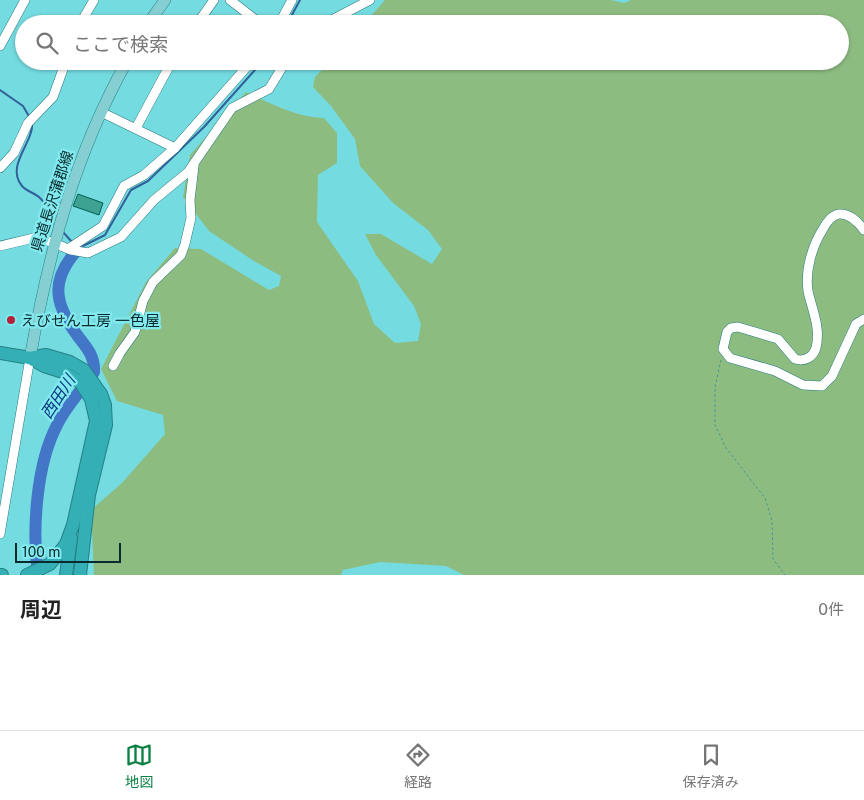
<!DOCTYPE html>
<html lang="ja">
<head>
<meta charset="utf-8">
<style>
	body { margin:0; font-family:"Public Sans","Noto Sans JP",sans-serif; background:#f6f6f6; color:#222 }
	.scale { position:absolute; left:15px; bottom:12px; width:106px; box-sizing:border-box; padding-left:5px; border:2px solid #092b2d; border-top:0; font-size:14px; line-height:18px; white-space:nowrap; color:#092b2d; -webkit-text-stroke:4px #82eaef; paint-order:stroke }
	.list { margin:0; padding:0; list-style:none }
	h2 { display:flex; justify-content:space-between; align-items:center; height:65px; margin:0; padding:0 20px; font-size:21px }
	h2 small { font-size:16px; font-weight:400; color:#767676 }
	.icon { flex:none; width:28px; height:28px; fill:none; stroke:currentColor; stroke-width:2; stroke-linecap:round; stroke-linejoin:round }
	.map { position:relative; flex:none; width:864px; height:575px; overflow:hidden }
	.search { position:absolute; background:#fff; box-shadow:0 1px 4px #0004; left:15px; right:15px; top:15px; height:55px; display:flex; align-items:center; gap:12px; box-sizing:border-box; padding:0 18px; border-radius:28px; color:#767676; font-size:19px }
	.sheet { height:155px; background:#fff }
	nav { display:flex; justify-content:space-around; align-items:center; box-sizing:border-box; height:70px; border-top:1px solid #e0e0e0; background:#fff; font-size:14px; color:#767676 }
	nav a { display:grid; justify-items:center; gap:2px }
	nav .on { color:#0b8043 }
	.map>svg:first-child { display:block }
</style>
</head>
<body>
<div class="map">
<svg width="864" height="575" viewBox="0 0 864 575">
	<rect width="100%" height="100%" fill="#74dce1"/>
	<!-- green -->
	<path fill="#8dbc81" d="M 385,0 L 611,0 L 624,3 L 631,0 L 864,0 L 864,575 L 464,575 L 446,566 L 380,562 L 343,570 L 341,575 L 94,575 L 91,510 L 122,483 L 165,434 L 163,415 L 117,401 L 101,369 L 146,282 L 175,248 L 201,249 L 269,290 L 279,286 L 281,276 L 254,261 L 209,231 L 183,197 L 190,155 L 246,92 C 272,104 296,117 324,118 L 337,133 L 337,163 L 318,175 L 317,222 L 358,281 L 374,324 L 395,343 L 418,341 L 421,324 L 414,306 L 376,255 L 365,234 L 381,234 L 432,264 L 442,249 L 428,230 L 393,203 L 360,166 L 355,139 L 331,106 L 313,87 L 315,77 L 331,61 L 840,61 L 840,24 L 367,24 L 370,17 Z"/>
	<g fill="none" stroke-linecap="round" stroke-linejoin="round">
		<!-- stream -->
		<g stroke="#32609a" stroke-width="2">
			<polyline points="287,24 300,0"/>
			<polyline points="0,90 23,106 30,118"/>
			<path d="M 32,123 C 34,142 5,166 22,186 C 27,192 36,193 41,199 C 49,207 47,218 56,226"/>
			<polyline points="63,232 72,242"/>
			<polyline points="79,248 105,235 131,190 148,181 204,127 263,61"/>
		</g>
		<!-- river -->
		<path stroke="#4476c8" stroke-width="12" d="M 38,575 C 32,531 36,465 57,425 C 66,406 82,390 94,372 C 95,356 87,348 77,335 C 53,302 51,279 78,249"/>
	</g>
	<!-- building -->
	<polygon fill="#3da291" stroke="#045f52" points="78,194 103,203 99,215 73,206"/>
	<g fill="none" stroke-linecap="round" stroke-linejoin="round">
		<!-- minor casing -->
		<g stroke="#26797d" stroke-width="10">
			<g id="minor">
				<polyline points="230,0 261,24"/>
				<polyline points="80,24 94,0"/>
				<polyline points="197,24 214,0"/>
				<polyline points="279,24 292,0"/>
				<polyline points="324,24 370,0"/>
				<polyline points="0,46 25,0"/>
				<polyline points="101,112 175,148"/>
				<polyline points="136,128 172,61"/>
				<polyline points="0,168 14,153 28,123 53,97 66,61"/>
				<path d="M 864,230 C 858,222 850,213 839,214 C 832,215 826,223 823,229 C 812,246 805,271 808,291 C 812,310 821,327 816,348 C 813,357 805,362 795,359 L 778,339 L 738,327 L 731,328 L 727,332 L 723,349 L 730,358 L 775,371 L 803,385 L 822,386 L 832,376 L 856,324 L 864,319"/>
				<polyline points="0,246 38,237 71,250 88,253 121,237 154,200 188,172 232,108 269,89 286,61"/>
				<polyline points="68,249 103,226 124,186 144,175 175,148 252,61"/>
				<polyline points="113,366 120,353 135,332 143,301 153,282 181,255 185,244 191,218 190,200 194,166"/>
				<polyline points="0,534 30,358"/>
			</g>
		</g>
		<!-- major casing -->
		<g stroke="#258185" stroke-width="12">
			<g id="major">
				<polyline points="148,24 165,0"/>
				<path d="M 30,358 C 49,252 74,156 127,61"/>
			</g>
		</g>
		<!-- highway casing -->
		<g stroke="#258185" stroke-width="14">
			<g id="highway">
				<polyline points="0,353 30,358 46,355 70,362 84,370 101,394 105,405 106,425 89,495 80,575"/>
				<polyline points="0,575 2,575"/>
				<polyline points="27,575 50,564 66,544 73,525 96,421 91,399 80,382 63,372 44,366 30,358"/>
				<polyline points="66,575 71,538"/>
			</g>
		</g>
		<!-- path -->
		<polyline stroke="#479295" stroke-width="1" stroke-dasharray="2.5 2.5" stroke-linecap="butt" points="721,360 715,387 715,425 726,448 765,498 772,521 773,559 785,575"/>
		<!-- minor -->
		<use href="#minor" stroke="#fff" stroke-width="9"/>
		<!-- major -->
		<use href="#major" stroke="#85cfd3" stroke-width="11"/>
		<!-- highway -->
		<use href="#highway" stroke="#34afb5" stroke-width="12"/>
	</g>
	<!-- markers -->
	<circle fill="#b42137" stroke="#82eaef" stroke-width="2" cx="11" cy="320" r="5"/>
	<g text-anchor="middle" dominant-baseline="central" stroke-width="4.5" stroke-linejoin="round" paint-order="stroke">
		<!-- street labels -->
		<g font-size="15" fill="#092b2d" stroke="#82eaef">
			<text transform="translate(52 201) rotate(-72)">県道長沢蒲郡線</text>
		</g>
		<!-- poi labels -->
		<g font-size="15" fill="#092b2d" stroke="#82eaef" text-anchor="start">
			<text x="21" y="320">えびせん工房 一色屋</text>
		</g>
		<!-- water labels -->
		<g font-size="16" font-style="italic" fill="#073882" stroke="#82eaef">
			<text transform="translate(58 397) rotate(-57)">西田川</text>
		</g>
	</g>
</svg>
<div class="scale">100 m</div>
<div class="search"><svg class="icon" aria-label="search" viewBox="0 0 24 24"><circle cx="10" cy="10" r="6"/><path d="M15 15l6 6"/></svg>ここで検索</div>
</div>
<section class="sheet">
<h2>周辺<small>0件</small></h2>
<ul class="list">
</ul>
</section>
<nav>
<a class="on"><svg class="icon" aria-label="map" viewBox="0 0 24 24"><path d="M3 6l6-2 6 2 6-2v14l-6 2-6-2-6 2zM9 4v14M15 6v14"/></svg>地図</a>
<a><svg class="icon" aria-label="directions" viewBox="0 0 24 24"><path d="M12 3l9 9-9 9-9-9zM9 14v-3h6M13 9l2 2-2 2"/></svg>経路</a>
<a><svg class="icon" aria-label="saved" viewBox="0 0 24 24"><path d="M7 4h10v16l-5-4-5 4z"/></svg>保存済み</a>
</nav>
</body>
</html>
